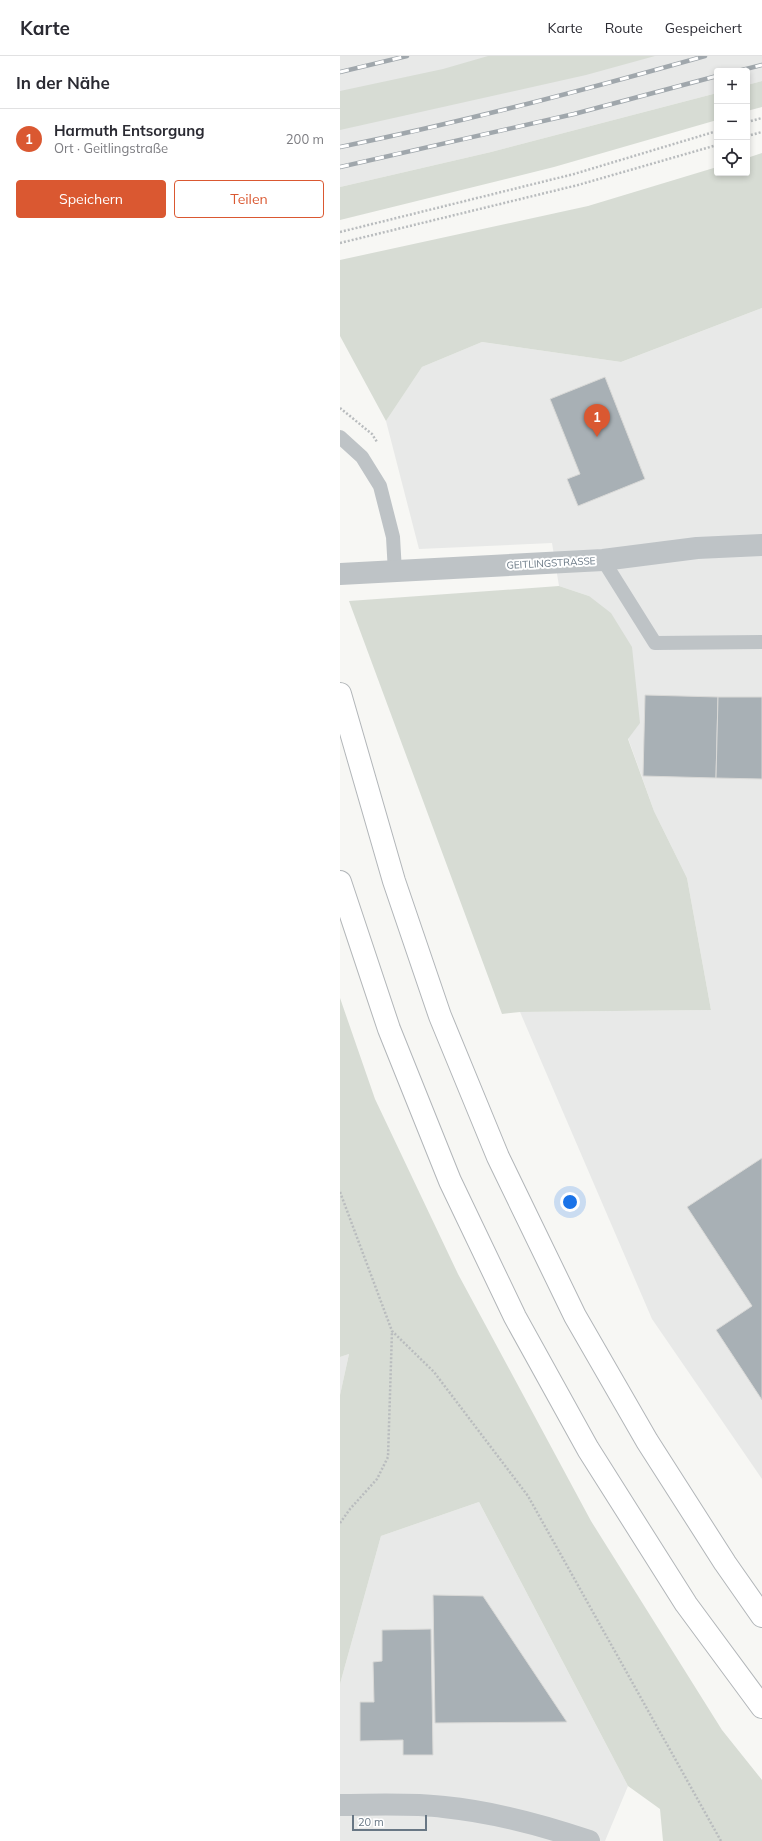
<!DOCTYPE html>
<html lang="de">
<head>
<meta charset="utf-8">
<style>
	body { margin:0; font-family:Mulish,sans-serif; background:#f7f7f7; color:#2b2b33 }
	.controls { position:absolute; right:12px; top:12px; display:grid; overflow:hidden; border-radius:4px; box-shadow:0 2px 6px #0003 }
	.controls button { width:36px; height:36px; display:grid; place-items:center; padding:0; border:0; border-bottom:1px solid #e1e1e2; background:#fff; color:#2b2b33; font:20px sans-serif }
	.scale { position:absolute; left:12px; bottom:10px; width:75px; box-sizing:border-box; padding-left:4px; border:2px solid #687784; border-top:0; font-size:11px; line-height:14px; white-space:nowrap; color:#687784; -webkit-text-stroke:3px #fff; paint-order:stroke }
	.you { position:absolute; left:230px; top:1146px; width:14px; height:14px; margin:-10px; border:3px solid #fff; border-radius:50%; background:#1a73e8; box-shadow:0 0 0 6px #1a73e833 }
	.badge { display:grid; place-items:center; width:26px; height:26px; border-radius:50%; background:#da5831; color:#fff; font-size:13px; font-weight:700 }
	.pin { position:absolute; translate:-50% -33px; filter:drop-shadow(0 1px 2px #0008) }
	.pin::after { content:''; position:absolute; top:21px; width:14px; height:12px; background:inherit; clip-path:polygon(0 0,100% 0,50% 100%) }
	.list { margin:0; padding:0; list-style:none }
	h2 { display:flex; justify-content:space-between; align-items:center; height:52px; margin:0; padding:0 16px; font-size:17px }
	h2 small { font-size:13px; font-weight:400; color:#7c7c81 }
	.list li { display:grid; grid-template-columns:26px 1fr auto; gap:12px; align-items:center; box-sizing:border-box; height:60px; padding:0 16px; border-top:1px solid #e1e1e2 }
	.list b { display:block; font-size:15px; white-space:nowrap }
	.list p { margin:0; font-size:13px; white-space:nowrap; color:#7c7c81 }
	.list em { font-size:13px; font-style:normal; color:#7c7c81 }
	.actions { display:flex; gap:8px; padding:12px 16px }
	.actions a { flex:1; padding:9px 0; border:1px solid #da5831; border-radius:4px; text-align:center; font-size:14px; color:#da5831 }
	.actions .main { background:#da5831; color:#fff }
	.icon { flex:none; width:22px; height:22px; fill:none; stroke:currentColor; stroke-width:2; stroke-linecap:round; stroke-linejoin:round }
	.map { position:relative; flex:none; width:422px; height:1785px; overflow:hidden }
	header { display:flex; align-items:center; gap:24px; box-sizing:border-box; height:56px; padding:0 20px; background:#fff; border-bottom:1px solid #e1e1e2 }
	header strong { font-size:19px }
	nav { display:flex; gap:22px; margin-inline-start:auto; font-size:14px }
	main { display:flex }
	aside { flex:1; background:#fff }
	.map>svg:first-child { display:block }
</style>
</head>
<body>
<header>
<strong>Karte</strong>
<nav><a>Karte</a><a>Route</a><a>Gespeichert</a></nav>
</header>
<main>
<aside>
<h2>In der Nähe<small></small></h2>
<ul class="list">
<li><span class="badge">1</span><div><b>Harmuth Entsorgung</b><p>Ort · Geitlingstraße</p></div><em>200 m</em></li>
</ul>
<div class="actions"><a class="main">Speichern</a><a>Teilen</a></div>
</aside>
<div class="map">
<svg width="422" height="1785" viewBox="0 0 422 1785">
	<rect width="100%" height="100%" fill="#f7f7f4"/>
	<!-- built -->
	<g fill="#e8e9e8">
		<polygon points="0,0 422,0 422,25 407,29 407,15 377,15 377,37 151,96 0,131"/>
		<polygon points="422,252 422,1423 312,1263 180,956 371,954 347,822 314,755 288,682 249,540 219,530 212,487 79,493 46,365 82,311 142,286 281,306"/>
		<polygon points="9,1298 0,1339 0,1301"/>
		<polygon points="139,1446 288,1730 265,1785 0,1785 0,1628 41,1480"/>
	</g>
	<!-- green -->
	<g fill="#d7dcd4">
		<polygon points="148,0 315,0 246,19 0,74 0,35 103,13"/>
		<polygon points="422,25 422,51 407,55 407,29"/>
		<polygon points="377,37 377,64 214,111 0,164 0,131 151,96"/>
		<polygon points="422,97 422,252 281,306 142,286 82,311 46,365 0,280 0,204 248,150 377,111 377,117 407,117 407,102"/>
		<polygon points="219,530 249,540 271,557 292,591 300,667 288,683 314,755 347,822 371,954 180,956 162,958 9,545"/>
		<polygon points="0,942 35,1043 118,1218 251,1465 382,1674 422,1724 422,1785 323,1785 320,1753 288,1730 139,1446 41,1480 0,1628 0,1339 9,1298 0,1301"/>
	</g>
	<!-- building -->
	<g fill="#a8b0b5" stroke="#d9d9d7">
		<polygon points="265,321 305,423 238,450 227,423 240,418 210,343"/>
		<polygon points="305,639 378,641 376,722 303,720"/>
		<polygon points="378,641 422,641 422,723 376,722"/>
		<polygon points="422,1102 422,1344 376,1274 412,1250 347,1151"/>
		<polygon points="93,1539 143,1540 227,1666 95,1667"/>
		<polygon points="91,1573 93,1699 63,1699 63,1684 20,1685 20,1646 34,1646 33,1606 42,1605 42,1574"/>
	</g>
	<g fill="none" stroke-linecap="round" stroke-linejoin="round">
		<!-- motorway casing -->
		<g stroke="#b2b6b9" stroke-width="24">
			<g id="motorway">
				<polyline points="0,638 54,825 100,960 158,1101 235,1260 307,1385 385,1507 422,1560"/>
				<polyline points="0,826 49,973 110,1125 175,1261 248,1393 346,1548 422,1651"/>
			</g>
		</g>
		<!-- path -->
		<g stroke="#b9bcbe" stroke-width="2.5" stroke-dasharray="2 2" stroke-linecap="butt">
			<polyline points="407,66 422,62"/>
			<polyline points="407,80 422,76"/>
			<polyline points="0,176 234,118 377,75"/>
			<polyline points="0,187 238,129 377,89"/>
			<polyline points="0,352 32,378 37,386"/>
			<polyline points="0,1136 52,1275 94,1316 188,1440 381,1785"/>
			<polyline points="0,1467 10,1453 37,1423 48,1401 52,1275"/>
		</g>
		<!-- service -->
		<g stroke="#bec3c6" stroke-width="14">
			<polyline points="0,381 22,401 40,430 53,481 55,516"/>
			<polyline points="263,504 315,587 422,586"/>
		</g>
		<!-- minor -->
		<polyline stroke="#bec3c6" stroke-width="22" points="0,518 263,504 357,492 422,489"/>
		<!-- tertiary -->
		<path stroke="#bec3c6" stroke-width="22" d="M 0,1749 C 34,1749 70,1747 104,1751 C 154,1756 202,1769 249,1785"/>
		<!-- motorway -->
		<use href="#motorway" stroke="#fff" stroke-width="22"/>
		<!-- rail casing -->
		<g stroke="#a0a7ac" stroke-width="4.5">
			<g id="rail">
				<polyline points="398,15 422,9"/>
				<polyline points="0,16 67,0"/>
				<path d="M 0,91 C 123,66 245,34 365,0"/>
				<polyline points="0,111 234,58 377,20"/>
			</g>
		</g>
		<!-- rail -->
		<use href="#rail" stroke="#fff" stroke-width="3" stroke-dasharray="9" stroke-linecap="butt"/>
	</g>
	<g text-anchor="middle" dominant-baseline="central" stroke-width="4" stroke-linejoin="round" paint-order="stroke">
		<!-- street labels -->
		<g font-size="10" fill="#687784" stroke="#fff">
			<text transform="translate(211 507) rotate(-3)">GEITLINGSTRASSE</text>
		</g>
	</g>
</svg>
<div class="controls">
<button>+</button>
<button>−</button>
<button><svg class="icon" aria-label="locate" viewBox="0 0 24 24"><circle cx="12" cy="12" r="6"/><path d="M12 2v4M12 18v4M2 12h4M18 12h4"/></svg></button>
</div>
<div class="scale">20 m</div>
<div class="you"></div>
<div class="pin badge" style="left:257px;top:381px">1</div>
</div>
</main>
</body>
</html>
